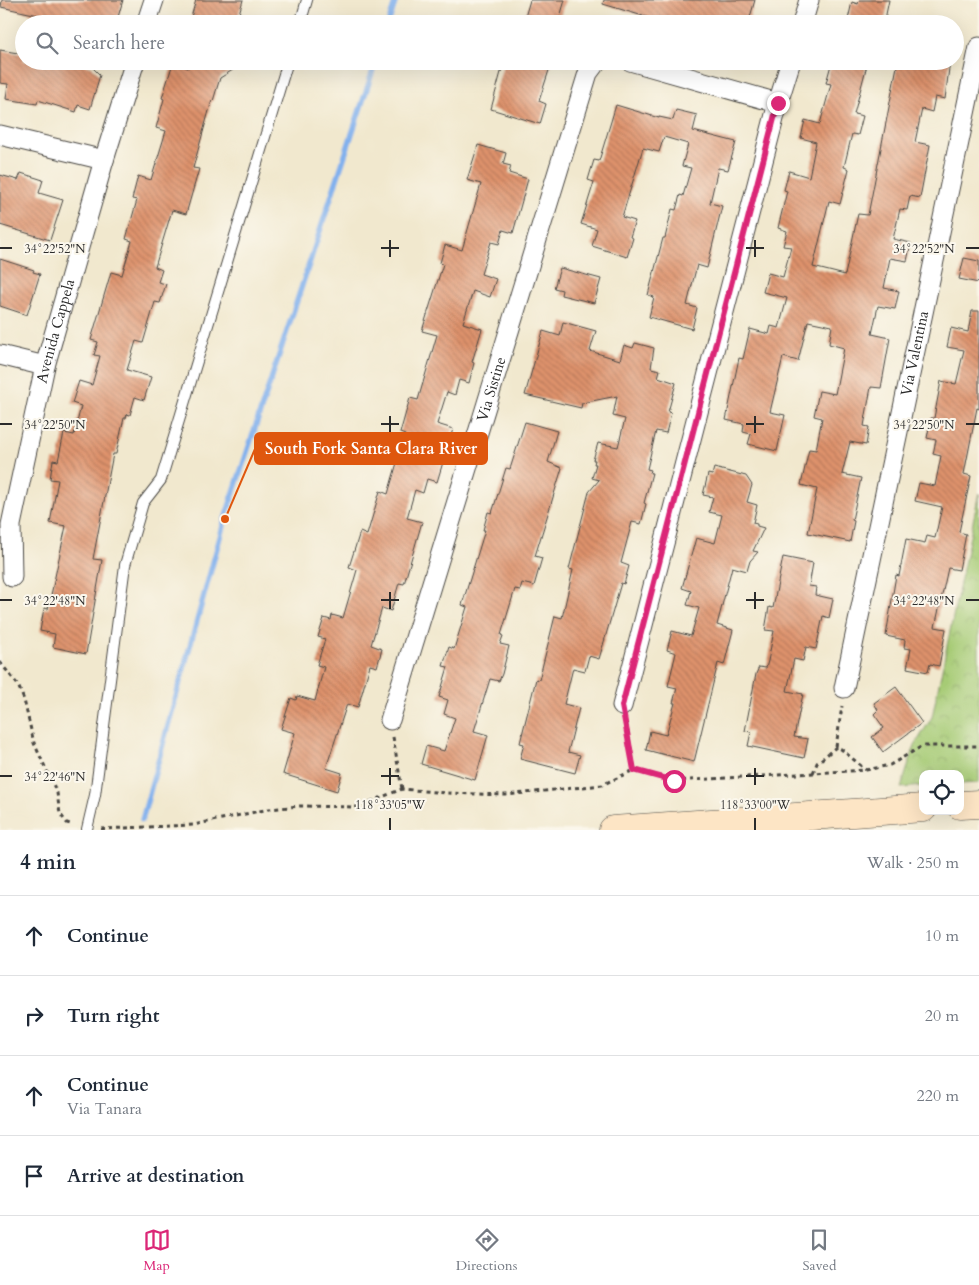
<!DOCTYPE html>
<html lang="en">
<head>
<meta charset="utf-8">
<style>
	body { margin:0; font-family:Cardo,serif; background:#f2f2f3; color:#1f2937 }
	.controls { position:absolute; right:15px; bottom:15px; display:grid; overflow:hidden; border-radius:10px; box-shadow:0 5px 20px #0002 }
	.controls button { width:45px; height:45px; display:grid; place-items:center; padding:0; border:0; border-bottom:1px solid #e0e1e3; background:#fff; color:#1f2937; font:25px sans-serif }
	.stop { position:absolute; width:15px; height:15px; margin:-11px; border:4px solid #db2777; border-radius:50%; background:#fff }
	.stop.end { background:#db2777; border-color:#fff; box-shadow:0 1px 5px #0008 }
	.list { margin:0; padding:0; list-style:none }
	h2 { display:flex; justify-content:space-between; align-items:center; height:65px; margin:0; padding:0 20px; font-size:21px }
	h2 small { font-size:16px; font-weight:400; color:#747a83 }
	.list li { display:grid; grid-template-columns:32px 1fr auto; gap:15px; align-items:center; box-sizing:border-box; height:80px; padding:0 20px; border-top:1px solid #e0e1e3 }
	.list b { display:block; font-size:19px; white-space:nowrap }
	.list p { margin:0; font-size:16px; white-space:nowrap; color:#747a83 }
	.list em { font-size:16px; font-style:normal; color:#747a83 }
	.icon { flex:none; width:28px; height:28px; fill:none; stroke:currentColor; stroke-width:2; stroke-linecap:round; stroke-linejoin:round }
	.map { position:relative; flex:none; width:979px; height:830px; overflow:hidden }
	.search { position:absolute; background:#fff; box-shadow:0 5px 20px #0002; left:15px; right:15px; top:15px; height:55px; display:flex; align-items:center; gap:12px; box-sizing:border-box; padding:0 18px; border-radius:28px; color:#747a83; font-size:19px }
	.sheet { height:385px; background:#fff }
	nav { display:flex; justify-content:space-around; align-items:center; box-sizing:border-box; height:70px; border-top:1px solid #e0e1e3; background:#fff; font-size:14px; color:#747a83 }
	nav a { display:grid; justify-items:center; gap:2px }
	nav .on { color:#db2777 }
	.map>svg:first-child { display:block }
</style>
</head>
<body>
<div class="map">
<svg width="979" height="830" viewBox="0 0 979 830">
	<defs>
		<pattern id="park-crowns" width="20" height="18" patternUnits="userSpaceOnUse" patternTransform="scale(1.25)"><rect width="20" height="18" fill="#a6cb75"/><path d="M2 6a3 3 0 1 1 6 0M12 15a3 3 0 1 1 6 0" fill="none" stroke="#8fae65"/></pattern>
		<pattern id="building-back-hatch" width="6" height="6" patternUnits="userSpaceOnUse" patternTransform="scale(1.25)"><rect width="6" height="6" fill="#de926c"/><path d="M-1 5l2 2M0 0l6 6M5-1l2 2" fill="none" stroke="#b47759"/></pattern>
	</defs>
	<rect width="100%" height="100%" fill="#fbf7ec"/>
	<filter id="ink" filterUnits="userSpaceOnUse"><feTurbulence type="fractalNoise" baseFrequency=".02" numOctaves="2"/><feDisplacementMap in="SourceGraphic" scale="10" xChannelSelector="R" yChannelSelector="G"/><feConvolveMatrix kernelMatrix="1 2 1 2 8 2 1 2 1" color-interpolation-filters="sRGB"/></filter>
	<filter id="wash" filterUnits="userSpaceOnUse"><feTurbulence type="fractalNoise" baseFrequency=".0096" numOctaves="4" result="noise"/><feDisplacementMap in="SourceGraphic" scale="20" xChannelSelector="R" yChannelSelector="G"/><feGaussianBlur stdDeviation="1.12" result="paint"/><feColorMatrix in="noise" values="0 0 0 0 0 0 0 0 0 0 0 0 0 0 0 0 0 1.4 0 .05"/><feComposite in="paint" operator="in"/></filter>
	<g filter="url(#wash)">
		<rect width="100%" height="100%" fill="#f1e8ce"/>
		<!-- park -->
		<polygon fill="url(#park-crowns)" stroke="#687b50" points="979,493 979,783 960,784 960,774 923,774 923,786 901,788 915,745 932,717"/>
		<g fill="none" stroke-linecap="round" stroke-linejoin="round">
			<!-- stream -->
			<g stroke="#82b1ed" stroke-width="5.5">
				<polyline points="388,24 396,0"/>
				<polyline points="142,820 225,519 376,61"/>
			</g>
		</g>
		<g id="blocks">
			<!-- building -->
			<g fill="url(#building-back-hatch)">
				<polygon points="2,0 123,0 116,24 80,24 1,7"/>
				<polygon points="196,0 243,0 236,24 189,24"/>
				<polygon points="530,0 565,0 558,24 546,24 525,17"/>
				<polygon points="604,0 755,0 748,24 651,24 653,19 603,4"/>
				<polygon points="859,0 889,0 884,24 847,24 852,2 858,4"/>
				<polygon points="0,50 24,54 24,61 71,61 92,67 100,75 90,109 78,105 76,112 38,100 37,104 6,99 8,84 0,83"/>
				<polygon points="190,61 247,61 220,78 213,101 212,100 193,168 199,169 186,214 172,210 155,267 162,270 158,282 166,284 160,303 155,302 143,343 136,341 127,370 151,377 144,400 135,397 130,415 127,414 126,418 124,418 116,454 113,454 93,559 102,560 86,654 53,647 55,634 40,631 44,608 48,609 66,526 50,523 58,480 50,479 53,460 58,461 64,433 74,435 81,406 72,403 79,381 92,385 100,356 94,355 98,342 91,340 111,272 122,275 132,241 126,239 137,200 132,199 138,176 151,180 166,131 156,128 164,99 162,98 173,63 188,68"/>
				<polygon points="504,61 552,61 539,101 546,104 540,124 491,109"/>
				<polygon points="832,61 868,61 854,114 863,116 858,135 852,134 844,167 849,169 840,204 829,201 813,267 845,275 858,214 868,215 898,61 950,61 945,99 935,97 932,112 922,109 915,142 930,145 920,198 910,196 907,210 900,209 893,239 911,243 907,261 890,258 884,288 899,291 895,309 878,306 872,334 890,338 881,388 871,387 864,426 869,427 866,445 850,442 842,474 861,478 852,520 854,521 850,542 808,533 817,489 801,485 809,449 816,450 822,418 814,416 819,391 835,394 844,348 829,344 832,326 808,321 798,361 783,357 770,412 785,415 777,451 748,444 751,434 743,432 744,424 726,420 739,358 743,359 750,329 769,334 771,326 779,328 787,298 763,292 768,273 783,277 791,247 783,246 787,231 778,228 787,191 784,190 789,171 809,177 816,142 801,138 805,120 820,124 831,84 826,83"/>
				<polygon points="616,105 659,118 659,117 673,120 676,110 697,115 693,131 736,142 728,170 718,168 710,203 722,206 707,268 697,265 687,305 697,308 692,329 649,317 654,297 648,295 663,238 665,238 672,209 676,210 680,195 683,196 691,168 682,166 688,144 664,137 659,152 643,148 622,217 635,221 630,237 633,238 627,257 592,246 597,229 581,224 594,182 588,180 594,160 599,161"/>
				<polygon points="478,145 506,153 503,164 511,166 509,173 528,179 513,233 503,230 499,244 491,242 481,274 496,279 490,297 473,291 463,323 482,329 472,362 474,363 469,383 459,380 455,395 447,392 437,424 453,429 437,482 427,479 423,493 415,490 407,518 422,522 404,584 399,583 391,611 382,608 371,645 382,649 377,667 370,665 358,707 347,704 326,768 342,773 337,791 283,774 295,733 281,729 291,698 296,700 297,696 315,701 324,667 317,665 325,639 318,637 324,618 331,620 332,615 343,618 357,570 349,567 360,532 367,535 380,491 388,494 405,435 400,433 410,398 418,400 437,335 422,331 443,264 440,263 445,245 462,250 481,184 467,180"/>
				<polygon points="21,173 43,180 39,193 63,200 50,240 0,225 0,175 18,180"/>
				<polygon points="964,258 979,261 979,283 959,279"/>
				<polygon points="0,259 34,270 33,272 40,274 27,315 0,306"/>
				<polygon points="560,268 601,279 594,303 561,295 562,290 554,288"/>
				<polygon points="972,311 979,311 979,409 977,408 964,474 971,476 959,532 966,534 959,570 948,568 935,627 946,629 939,666 930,664 928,672 907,668 911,649 904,648 905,640 886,636 896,575 899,576 906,539 925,543 927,536 935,538 942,507 915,501 919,483 935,486 941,456 933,454 936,440 927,438 931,418 934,418 941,381 956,384 964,350 947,347 951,328 968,332"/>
				<polygon points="563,322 596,331 590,351 620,360 624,345 633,348 635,343 654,348 651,368 660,370 658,377 676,383 668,412 671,413 666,433 656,431 647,469 651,470 650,473 652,473 644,503 646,504 641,524 632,522 621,563 629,566 624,584 621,583 599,659 589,656 585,671 573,668 564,704 579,708 568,752 580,755 575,773 520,759 524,744 520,743 536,679 539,680 555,616 562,618 573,570 569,569 589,492 599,480 592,478 596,464 594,464 595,460 593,460 598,443 618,447 625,419 613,416 617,396 582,403 581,408 525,395 543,331 560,336"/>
				<polygon points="525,422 557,431 548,462 562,468 535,556 542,558 534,586 522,583 520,590 515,589 501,635 503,636 500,644 509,646 502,674 499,681 490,679 474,731 488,735 475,780 421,764 426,746 444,751 455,718 444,714 448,700 439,697 448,667 443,666 449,647 454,649 467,607 462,605 485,530 483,530 488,512 492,513 506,468 510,469"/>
				<polygon points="714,468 746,476 752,485 747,502 757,505 753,523 757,524 757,526 764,528 753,551 758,552 750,561 747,571 732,567 717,625 733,630 724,665 718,663 694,762 646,750 650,731 666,735 675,703 673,703 677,688 668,686 676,653 667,650 672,631 691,636 699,608 687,605 691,591 682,588 696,538 715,543 722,515 709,512 713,497 703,495 708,474 712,475"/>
				<polygon points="783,557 813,563 809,586 816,587 815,595 833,599 829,618 823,616 816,649 806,647 803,661 794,659 787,691 803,694 794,737 808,739 804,758 748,746 751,732 745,731 756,674 759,667 766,668 768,661 774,631 765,630 769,607 773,608"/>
				<polygon points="896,687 922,723 883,752 872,737 884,728 874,714 878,710 874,703"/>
			</g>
		</g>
	</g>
	<g filter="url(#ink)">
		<use href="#blocks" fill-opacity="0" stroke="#494743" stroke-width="1"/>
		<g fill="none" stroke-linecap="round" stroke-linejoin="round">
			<!-- service casing -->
			<g stroke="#494743" stroke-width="12">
				<g id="service">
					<polyline points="300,24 307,0"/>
					<polyline points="87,829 95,795 125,565 143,503 161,480 288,61"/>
				</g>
			</g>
			<!-- minor casing -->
			<g stroke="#494743" stroke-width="21">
				<g id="minor">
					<polyline points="146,24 154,0"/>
					<polyline points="802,24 809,0"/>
					<polyline points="630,61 778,103"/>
					<polyline points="0,135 104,160"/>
					<polyline points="0,355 45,366"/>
					<path id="s1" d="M 12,577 L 11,525 L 45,366 L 104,160 L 135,61"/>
					<path id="s2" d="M 844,688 L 979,47"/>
					<polyline points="622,706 778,103 791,61"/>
					<path id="s3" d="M 390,720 L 588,73 L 597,61"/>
				</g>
			</g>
			<!-- secondary casing -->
			<g stroke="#494743" stroke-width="29">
				<g id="secondary">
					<polyline points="960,805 979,804"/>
					<polyline points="613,830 923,808"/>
				</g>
			</g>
			<!-- path -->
			<g stroke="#494743" stroke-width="3" stroke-dasharray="4 4" stroke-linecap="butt">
				<polyline points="0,662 18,685 24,700 34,743 57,793 60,814 67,823 73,825"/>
				<polyline points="626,723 634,770"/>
				<polyline points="393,737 402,789"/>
				<polyline points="836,747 842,706"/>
				<polyline points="813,773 817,763 836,747 841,749 866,770"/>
				<polyline points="101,829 193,825 269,809 300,806 357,807 402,789 446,793 506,795 602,785 634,770 674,781 866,770 890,765 919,748 924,746 979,746"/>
			</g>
			<!-- service -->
			<use href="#service" stroke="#fff" stroke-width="10"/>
			<!-- minor -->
			<use href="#minor" stroke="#fff" stroke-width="19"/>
			<!-- secondary -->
			<use href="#secondary" stroke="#fde5c5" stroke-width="28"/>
		</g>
	</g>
	<g fill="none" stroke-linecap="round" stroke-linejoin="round" filter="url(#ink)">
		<!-- route -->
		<polyline stroke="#db2777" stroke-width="6" points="674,781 634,770 622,706 778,103"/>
	</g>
	<!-- ticks -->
	<path fill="none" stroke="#2b2b2b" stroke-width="2" d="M 390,240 L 390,257M 755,240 L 755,257M 0,248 L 12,248M 381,248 L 399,248M 746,248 L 764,248M 966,248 L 979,248M 390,416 L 390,433M 755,416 L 755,433M 0,424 L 12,424M 381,424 L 399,424M 746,424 L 764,424M 966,424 L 979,424M 390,592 L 390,609M 755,592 L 755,609M 0,600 L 12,600M 381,600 L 399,600M 746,600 L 764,600M 966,600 L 979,600M 390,768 L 390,785M 755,768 L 755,785M 0,776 L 12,776M 381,776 L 399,776M 746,776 L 764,776M 390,818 L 390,830M 755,818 L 755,830"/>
	<g text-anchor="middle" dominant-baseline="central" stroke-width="4" stroke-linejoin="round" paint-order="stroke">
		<!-- street labels -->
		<g font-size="15" fill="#2b2b2b" stroke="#fbf7ec">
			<text stroke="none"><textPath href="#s1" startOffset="251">Avenida Cappela</textPath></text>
			<text stroke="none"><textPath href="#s2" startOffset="342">Via Valentina</textPath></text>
			<text stroke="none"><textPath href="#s3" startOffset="346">Via Sistine</textPath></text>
		</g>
	</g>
	<g font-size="12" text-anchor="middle" fill="#2b2b2b" stroke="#fbf7ec" stroke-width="4" stroke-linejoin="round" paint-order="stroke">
		<text x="55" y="253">34°22'52"N</text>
		<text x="924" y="253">34°22'52"N</text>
		<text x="55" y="429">34°22'50"N</text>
		<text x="924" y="429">34°22'50"N</text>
		<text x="55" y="605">34°22'48"N</text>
		<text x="924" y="605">34°22'48"N</text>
		<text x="55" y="781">34°22'46"N</text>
		<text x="390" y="809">118°33'05"W</text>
		<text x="755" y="809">118°33'00"W</text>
	</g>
	<!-- callouts -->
	<path fill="none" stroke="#df570e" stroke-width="2" d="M225 519L255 449"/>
	<circle fill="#df570e" stroke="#fbf7ec" stroke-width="2" cx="225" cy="519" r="5"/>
	<rect fill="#df570e" stroke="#df570e" stroke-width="2" x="255" y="433" width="232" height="31" rx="5"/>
	<g font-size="16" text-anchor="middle" font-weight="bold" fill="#fff">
		<text x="371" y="454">South Fork Santa Clara River</text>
	</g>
</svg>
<div class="controls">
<button><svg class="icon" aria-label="locate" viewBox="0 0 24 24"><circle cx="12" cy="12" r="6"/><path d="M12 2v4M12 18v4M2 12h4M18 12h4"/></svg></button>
</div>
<div class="stop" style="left:674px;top:781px"></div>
<div class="stop end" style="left:778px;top:103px"></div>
<div class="search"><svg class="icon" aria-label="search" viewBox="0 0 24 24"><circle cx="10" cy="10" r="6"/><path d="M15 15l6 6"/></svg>Search here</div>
</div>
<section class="sheet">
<h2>4 min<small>Walk · 250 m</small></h2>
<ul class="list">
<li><svg class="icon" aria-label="ahead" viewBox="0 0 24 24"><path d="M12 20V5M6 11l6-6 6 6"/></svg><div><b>Continue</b></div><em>10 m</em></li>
<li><svg class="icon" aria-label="right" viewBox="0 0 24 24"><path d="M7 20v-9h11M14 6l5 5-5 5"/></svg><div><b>Turn right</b></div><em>20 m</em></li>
<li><svg class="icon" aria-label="ahead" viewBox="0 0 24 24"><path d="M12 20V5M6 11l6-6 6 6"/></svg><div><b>Continue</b><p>Via Tanara</p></div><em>220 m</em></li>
<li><svg class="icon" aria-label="arrive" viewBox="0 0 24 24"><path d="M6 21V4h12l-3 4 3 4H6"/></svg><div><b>Arrive at destination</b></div></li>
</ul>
</section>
<nav>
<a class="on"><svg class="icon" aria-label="map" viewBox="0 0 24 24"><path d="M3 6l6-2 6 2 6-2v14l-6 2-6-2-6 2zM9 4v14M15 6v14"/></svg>Map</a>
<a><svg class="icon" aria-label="directions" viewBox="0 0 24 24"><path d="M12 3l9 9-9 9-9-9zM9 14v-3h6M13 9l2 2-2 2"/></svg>Directions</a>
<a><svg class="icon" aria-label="saved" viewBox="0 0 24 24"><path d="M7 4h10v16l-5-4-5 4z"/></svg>Saved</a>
</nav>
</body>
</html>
